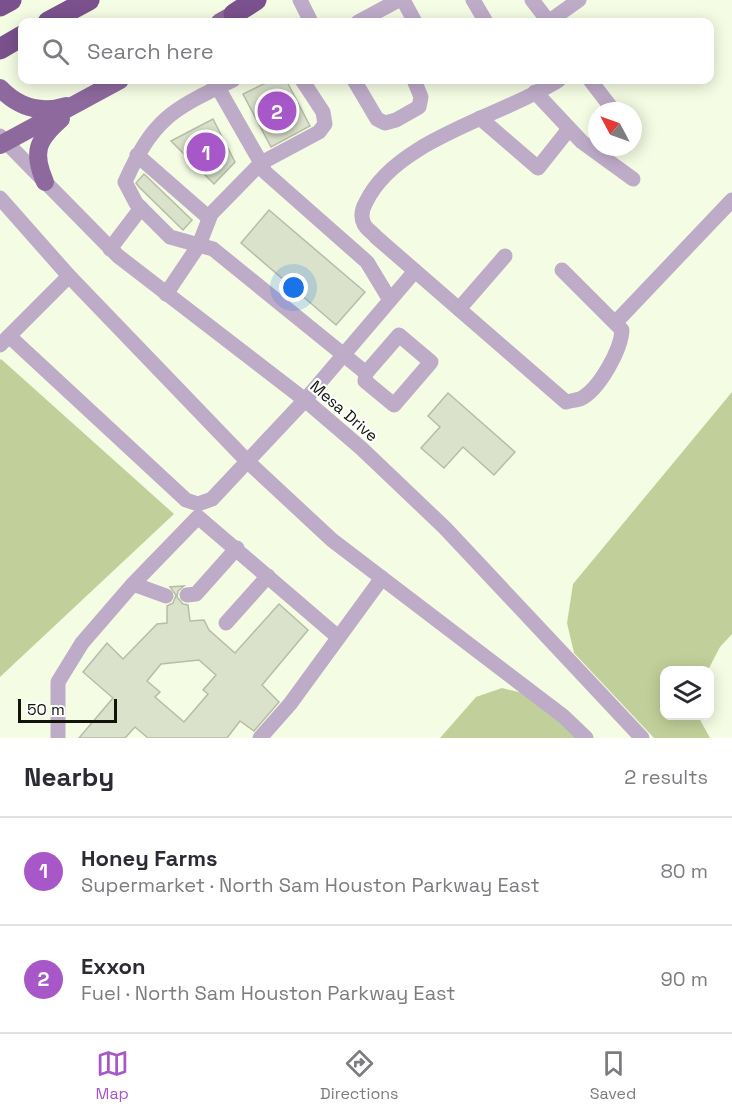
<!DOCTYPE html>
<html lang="en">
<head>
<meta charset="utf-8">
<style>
	body { margin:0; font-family:"Space Grotesk",sans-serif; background:#f2f2f3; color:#2b2b33 }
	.controls { position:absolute; right:18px; bottom:18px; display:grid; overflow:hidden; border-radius:12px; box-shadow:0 3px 15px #0003 }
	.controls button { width:54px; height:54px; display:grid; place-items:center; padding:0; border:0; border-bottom:2px solid #e1e1e2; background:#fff; color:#2b2b33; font:30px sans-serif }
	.compass { position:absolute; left:588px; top:102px; width:54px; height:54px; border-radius:50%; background:#fff; box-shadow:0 3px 15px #0003; rotate:311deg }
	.scale { position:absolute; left:18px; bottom:15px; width:99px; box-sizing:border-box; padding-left:6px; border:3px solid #12140c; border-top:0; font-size:16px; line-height:21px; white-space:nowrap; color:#12140c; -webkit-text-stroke:4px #fff; paint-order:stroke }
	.you { position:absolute; left:294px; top:288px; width:21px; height:21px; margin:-15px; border:4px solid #fff; border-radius:50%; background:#1a73e8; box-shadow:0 0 0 9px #1a73e833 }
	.badge { display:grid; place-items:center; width:39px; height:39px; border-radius:50%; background:#a757c8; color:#fff; font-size:20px; font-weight:700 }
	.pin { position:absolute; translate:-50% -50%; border:3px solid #fff; box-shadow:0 2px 6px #0006 }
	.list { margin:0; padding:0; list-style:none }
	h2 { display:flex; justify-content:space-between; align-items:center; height:78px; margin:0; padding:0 24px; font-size:26px }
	h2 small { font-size:20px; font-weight:400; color:#7c7c81 }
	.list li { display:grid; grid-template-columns:39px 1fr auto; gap:18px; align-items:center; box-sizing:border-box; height:108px; padding:0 24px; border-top:2px solid #e1e1e2 }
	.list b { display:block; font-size:22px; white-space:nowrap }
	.list p { margin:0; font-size:20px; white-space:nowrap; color:#7c7c81 }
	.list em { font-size:20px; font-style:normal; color:#7c7c81 }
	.icon { flex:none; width:33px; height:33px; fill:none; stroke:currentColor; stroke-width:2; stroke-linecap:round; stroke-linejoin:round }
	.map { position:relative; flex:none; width:732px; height:738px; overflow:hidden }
	.search { position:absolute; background:#fff; box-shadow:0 3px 15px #0003; left:18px; right:18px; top:18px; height:66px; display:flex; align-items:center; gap:15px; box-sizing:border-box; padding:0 21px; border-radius:12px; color:#7c7c81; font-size:22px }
	.sheet { height:294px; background:#fff }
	nav { display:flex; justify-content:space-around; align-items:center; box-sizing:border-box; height:84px; border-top:2px solid #e1e1e2; background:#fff; font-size:16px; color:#7c7c81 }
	nav a { display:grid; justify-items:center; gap:3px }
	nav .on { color:#a757c8 }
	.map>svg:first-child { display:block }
</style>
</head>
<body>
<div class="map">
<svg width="732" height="738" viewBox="0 0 732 738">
	<rect width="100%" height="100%" fill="#f5fce4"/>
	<!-- green -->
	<g fill="#c1d09a">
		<polygon points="1,359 174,514 0,677 0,360"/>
		<polygon points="732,392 732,634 720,647 708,670 664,670 664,716 698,716 710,738 654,738 574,653 567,623 573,584"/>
		<polygon points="502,688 527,694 580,738 440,738 476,697"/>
	</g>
	<!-- building -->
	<g fill="#dbe2cb" stroke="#b6bda6" stroke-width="1.5" fill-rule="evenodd">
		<polygon points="272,80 286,80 310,126 271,147 243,94"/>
		<polygon points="213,119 235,162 214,184 171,141"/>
		<polygon points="144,174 192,220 183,230 139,187 136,183"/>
		<polygon points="269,210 365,292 336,325 241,243"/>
		<polygon points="448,393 515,452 494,475 463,447 444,468 421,448 440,427 428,416"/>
		<path d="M 184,586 L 178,591 L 177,597 L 183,604 L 188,605 L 190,621 L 204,620 L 209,630 L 235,653 L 279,604 L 308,630 L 262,685 L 279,702 L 254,731 L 240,721 L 227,738 L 148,738 L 135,727 L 125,738 L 79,738 L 113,698 L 83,672 L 107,643 L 123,659 L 157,624 L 167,623 L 167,606 L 173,603 L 176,595 L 170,587 ZM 199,660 L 216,675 L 203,690 L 208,694 L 184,722 L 155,697 L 160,692 L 147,681 L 161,664 Z"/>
	</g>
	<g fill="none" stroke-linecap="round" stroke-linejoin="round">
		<!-- minor -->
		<g stroke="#beabc8" stroke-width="15">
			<polyline points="300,0 311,22"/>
			<polyline points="403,0 415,22"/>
			<polyline points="473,0 486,22"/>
			<polyline points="532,0 549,22"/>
			<polyline points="358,22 399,0"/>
			<polyline points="548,22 579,0"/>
			<path d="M 233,80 C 172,110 154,117 125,182 L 136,203 L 170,237 L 213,249 L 366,373"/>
			<polyline points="302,80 323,112 325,124 319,132 261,163 265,172 367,262 390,300"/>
			<polyline points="354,80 377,119 385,123 396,120 419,107 421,97 414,80"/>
			<path d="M 559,80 C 503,116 396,139 366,202 C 362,209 360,216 364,224 C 366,229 373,233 376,237 L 566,402 C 570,401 576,400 580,399 C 599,390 621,350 622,330 L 562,270"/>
			<polyline points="590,80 610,106"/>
			<polyline points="535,92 582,142 633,179"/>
			<polyline points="480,118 538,168 569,129"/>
			<polyline points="0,136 118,256 305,400 361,448 445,528 642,738"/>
			<polyline points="137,155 209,218"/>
			<polyline points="0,198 69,276 247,461 332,540 563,716 586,738"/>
			<polyline points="110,249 141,208"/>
			<polyline points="166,294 199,245 211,214 261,163 217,86"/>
			<polyline points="459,309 505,256"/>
			<polyline points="616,322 732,200"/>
			<polygon points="399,335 431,362 394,405 365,381 366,373"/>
			<polyline points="9,336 186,500 198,504 212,499 305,400 415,271"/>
			<polyline points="0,345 69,276"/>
			<polyline points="133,584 166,596"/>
			<polyline points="187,595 196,594 237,548"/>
			<polyline points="226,623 268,576"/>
			<polyline points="58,738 58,682 82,643 133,584 198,517 338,637"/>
			<polyline points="260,738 290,704 382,578"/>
		</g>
		<!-- major -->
		<g stroke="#8d699d" stroke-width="18">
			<polyline points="220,22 247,7"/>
			<path d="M 0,88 C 18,107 40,114 66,106"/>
			<polyline points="0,145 120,80"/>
			<path d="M 45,182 C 32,152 37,140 61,119"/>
		</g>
		<!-- highway -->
		<g stroke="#7b518d" stroke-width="21">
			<polyline points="0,6 11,0"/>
			<polyline points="234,14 256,0"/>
			<polyline points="48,22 89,0"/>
			<polyline points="0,49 22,36"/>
		</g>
	</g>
	<g text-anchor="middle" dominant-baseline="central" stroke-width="4.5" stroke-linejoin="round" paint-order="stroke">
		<!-- street labels -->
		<g font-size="16" fill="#12140c" stroke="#fff">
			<text transform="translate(344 411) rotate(41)">Mesa Drive</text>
		</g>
	</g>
</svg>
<div class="controls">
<button><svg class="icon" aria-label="layers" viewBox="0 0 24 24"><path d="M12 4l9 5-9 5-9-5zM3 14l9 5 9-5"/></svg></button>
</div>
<svg class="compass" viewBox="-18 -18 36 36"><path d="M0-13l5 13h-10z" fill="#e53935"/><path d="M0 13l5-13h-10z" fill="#7c7c81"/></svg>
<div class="scale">50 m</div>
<div class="you"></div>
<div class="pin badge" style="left:206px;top:152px">1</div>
<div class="pin badge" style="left:277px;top:111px">2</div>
<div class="search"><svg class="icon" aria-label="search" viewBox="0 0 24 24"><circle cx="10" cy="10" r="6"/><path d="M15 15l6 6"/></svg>Search here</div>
</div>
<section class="sheet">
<h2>Nearby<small>2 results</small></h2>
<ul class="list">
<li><span class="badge">1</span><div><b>Honey Farms</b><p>Supermarket · North Sam Houston Parkway East</p></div><em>80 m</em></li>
<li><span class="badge">2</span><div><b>Exxon</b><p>Fuel · North Sam Houston Parkway East</p></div><em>90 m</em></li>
</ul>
</section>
<nav>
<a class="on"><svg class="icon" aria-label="map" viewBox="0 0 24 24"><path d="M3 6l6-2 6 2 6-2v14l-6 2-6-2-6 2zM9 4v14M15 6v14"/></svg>Map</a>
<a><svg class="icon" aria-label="directions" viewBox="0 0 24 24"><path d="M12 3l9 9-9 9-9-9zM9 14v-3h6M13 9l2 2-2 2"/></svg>Directions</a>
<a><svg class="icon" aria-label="saved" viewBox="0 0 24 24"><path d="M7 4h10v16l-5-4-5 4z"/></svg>Saved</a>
</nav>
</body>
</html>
